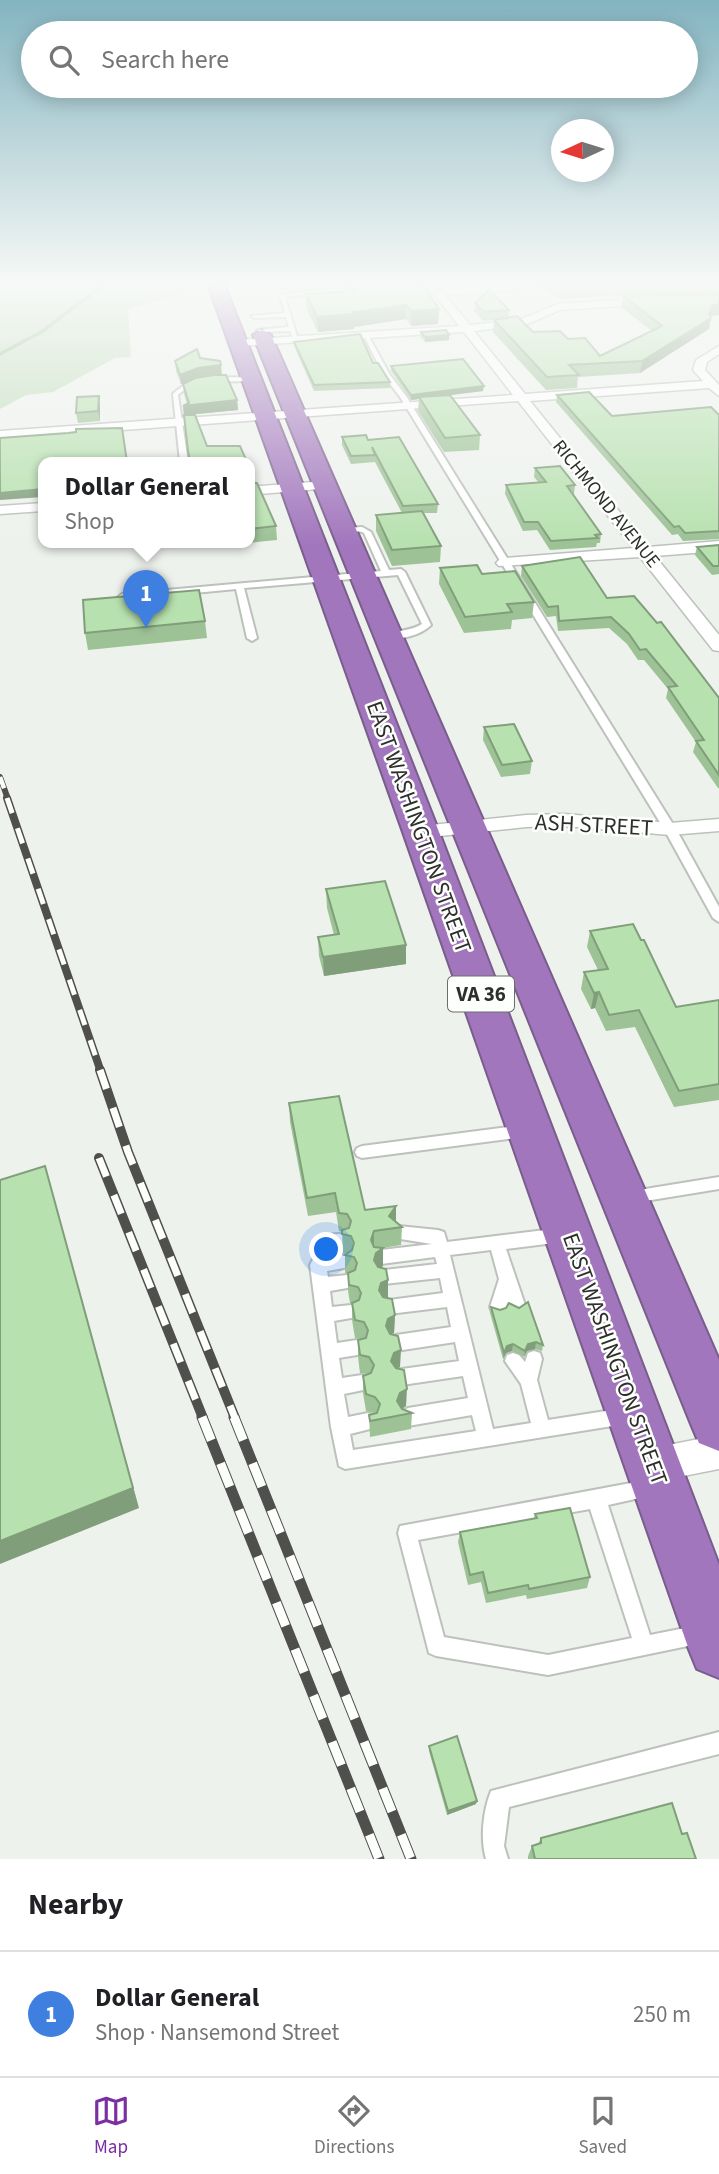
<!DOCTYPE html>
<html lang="en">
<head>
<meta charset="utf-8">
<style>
	body { margin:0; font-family:"Source Sans 3",sans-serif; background:#f6f6f6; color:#202124 }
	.compass { position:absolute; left:551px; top:119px; width:63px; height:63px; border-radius:50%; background:#fff; box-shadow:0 4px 18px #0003; rotate:266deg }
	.you { position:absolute; left:327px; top:1250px; width:24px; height:24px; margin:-18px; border:5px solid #fff; border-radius:50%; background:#1a73e8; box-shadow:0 0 0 10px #1a73e833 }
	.badge { display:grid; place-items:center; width:46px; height:46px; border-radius:50%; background:#7b2fa1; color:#fff; font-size:23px; font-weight:700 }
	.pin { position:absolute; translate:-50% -58px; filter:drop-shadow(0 2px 4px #0008) }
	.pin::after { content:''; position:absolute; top:37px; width:24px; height:21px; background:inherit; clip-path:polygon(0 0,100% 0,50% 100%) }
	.popup { position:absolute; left:38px; top:457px; width:217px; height:91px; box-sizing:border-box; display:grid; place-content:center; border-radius:14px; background:#fff; filter:drop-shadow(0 2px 5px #0005); font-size:23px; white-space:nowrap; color:#757577 }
	.popup b { font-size:26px; color:#202124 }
	.popup::after { content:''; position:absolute; left:50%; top:100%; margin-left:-14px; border:14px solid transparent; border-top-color:#fff }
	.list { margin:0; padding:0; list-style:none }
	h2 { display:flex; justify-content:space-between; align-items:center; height:91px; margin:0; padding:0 28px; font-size:30px }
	h2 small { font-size:23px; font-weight:400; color:#757577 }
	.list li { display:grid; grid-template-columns:46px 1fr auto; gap:21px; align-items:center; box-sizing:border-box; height:126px; padding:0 28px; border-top:2px solid #e0e0e0 }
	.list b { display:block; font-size:26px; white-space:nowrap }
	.list p { margin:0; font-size:23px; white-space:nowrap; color:#757577 }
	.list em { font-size:23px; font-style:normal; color:#757577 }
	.icon { flex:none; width:38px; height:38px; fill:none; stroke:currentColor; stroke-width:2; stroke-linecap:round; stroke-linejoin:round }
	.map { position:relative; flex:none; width:719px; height:1859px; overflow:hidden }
	.search { position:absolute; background:#fff; box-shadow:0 4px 18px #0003; left:21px; right:21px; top:21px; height:77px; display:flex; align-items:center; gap:18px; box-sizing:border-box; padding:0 24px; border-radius:38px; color:#757577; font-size:26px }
	.sheet { height:217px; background:#fff }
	nav { display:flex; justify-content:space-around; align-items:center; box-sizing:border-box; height:98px; border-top:2px solid #e0e0e0; background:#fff; font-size:19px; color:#757577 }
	nav a { display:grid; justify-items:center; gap:4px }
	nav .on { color:#7b2fa1 }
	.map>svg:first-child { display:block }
</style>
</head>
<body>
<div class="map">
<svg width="719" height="1859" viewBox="0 0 719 1859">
	<rect width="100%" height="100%" fill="#eef2ed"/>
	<!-- green -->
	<polygon fill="#bedbb8" points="0,284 192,284 176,296 128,309 131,357 115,358 53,392 26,395 0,409"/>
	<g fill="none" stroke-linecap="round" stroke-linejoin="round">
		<!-- stream -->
		<polyline stroke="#8cb484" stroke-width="3.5" points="0,354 43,331 104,284"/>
		<!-- lane casing -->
		<g stroke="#bdc1bc" stroke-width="4">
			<g id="lane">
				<polygon points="517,284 535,284 515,287"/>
				<polygon points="354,286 356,289 285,297 298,340 294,340 290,331 260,332 257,330 289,327 286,317 254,318 251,316 285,313 280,295"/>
				<polygon points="363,334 368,335 390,375 406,396 676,829 719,907 719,922 713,918 664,829 400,397 384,376"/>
				<path d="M 252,377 L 254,380 C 229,384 198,376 178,395 L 188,462 L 180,462 L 173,394 C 193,373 225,378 252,377 Z"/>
				<path d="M 362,527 L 371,532 L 389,570 L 401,569 L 405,572 L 431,625 C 421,635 398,642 384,636 C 396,629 410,632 422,624 L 398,575 L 244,588 L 257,638 L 252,641 L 247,638 L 236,589 L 122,600 L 118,597 L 122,594 L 381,571 L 364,533 C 357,529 347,535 341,530 L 345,528 Z"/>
				<polygon points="524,1125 529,1127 531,1131 529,1135 524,1137 362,1158 357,1156 355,1152 357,1148 362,1146"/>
				<polygon points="719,1177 719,1189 633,1203 628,1202 625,1197 628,1192 633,1191"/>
				<path d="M 399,1226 L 438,1230 L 444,1232 L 447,1242 L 562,1228 L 568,1230 L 570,1235 L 568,1240 L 562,1242 L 506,1249 L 525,1305 L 523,1310 L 517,1312 L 511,1310 L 508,1302 L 504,1312 L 498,1314 L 492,1312 L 490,1307 L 499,1279 L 491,1250 L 450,1255 L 493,1429 L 531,1423 L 521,1384 L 505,1361 L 507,1355 L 513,1353 L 519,1355 L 525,1362 L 528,1353 L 534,1351 L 540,1353 L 542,1359 L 537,1380 L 548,1420 L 625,1408 L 631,1411 L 634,1417 L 631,1423 L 345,1469 L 339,1466 L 331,1427 L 310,1265 L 325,1236 C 333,1234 339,1233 347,1235 L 349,1240 L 347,1245 L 336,1247 L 331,1257 L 344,1255 L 350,1257 L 352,1262 L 350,1267 L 327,1271 L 328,1277 L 347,1275 L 353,1277 L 355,1282 L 353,1287 L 330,1291 L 332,1307 L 351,1305 L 357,1307 L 359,1312 L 357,1317 L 334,1321 L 337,1343 L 357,1340 L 363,1342 L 365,1348 L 363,1354 L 339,1358 L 342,1378 L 362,1375 L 368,1377 L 371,1383 L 368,1389 L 344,1394 L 348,1417 L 368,1413 L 374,1416 L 377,1422 L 374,1428 L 350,1434 L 353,1450 L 476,1431 L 472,1415 L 408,1426 L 402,1423 L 399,1417 L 402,1411 L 408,1408 L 468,1398 L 463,1376 L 402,1385 L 396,1383 L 393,1377 L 396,1371 L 402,1369 L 459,1361 L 455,1342 L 396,1351 L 390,1349 L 388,1343 L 390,1337 L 396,1335 L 451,1327 L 447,1307 L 389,1314 L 383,1312 L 381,1307 L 383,1302 L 389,1300 L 443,1293 L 440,1278 L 384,1284 L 378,1282 L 376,1277 L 378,1272 L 384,1270 L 437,1264 L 435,1257 L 381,1264 L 375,1262 L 373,1257 L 375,1252 L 381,1250 L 432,1244 L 394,1238 L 391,1233 L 394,1228 Z"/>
				<path d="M 647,1480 L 653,1483 L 656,1489 L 653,1495 L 608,1505 L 650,1635 L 700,1625 L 707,1628 L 710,1635 L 707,1642 L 548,1675 L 436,1656 L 429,1653 L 398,1533 L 400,1526 ZM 590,1509 L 632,1638 L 548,1655 L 444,1637 L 418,1540 Z"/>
				<path d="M 719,1732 L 719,1754 L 509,1807 L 504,1846 L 508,1859 L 486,1859 C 480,1839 483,1811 491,1791 Z"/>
			</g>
		</g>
		<!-- street casing -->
		<g stroke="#bdc1bc" stroke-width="3">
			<g id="street">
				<polygon points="509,284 520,284 521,287 516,290 445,295 470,325 519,320 558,304 650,298 655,301 650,304 560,310 525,325 474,331 525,394 703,381 693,370 696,360 719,346 719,354 707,362 705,370 719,385 719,396 709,388 530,401 648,547 719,541 719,551 655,556 719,635 719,651 713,650 640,557 499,566 496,563 499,560 504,558 633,548 518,401 0,439 0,431 513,395 464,332 238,346 233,343 238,340 459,326 434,294 445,288"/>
				<polygon points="326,481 333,485 331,488 249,495 249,487"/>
				<polygon points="43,503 43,511 0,514 0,506"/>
				<polygon points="564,814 670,823 719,819 719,831 670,835 564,826 526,827 421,838 414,837 411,832 414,827 421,826 526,815"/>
				<polygon points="719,1435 719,1469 653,1482 641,1477 636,1465 641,1453 653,1448"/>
			</g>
		</g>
		<!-- highway casing -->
		<g stroke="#795d8b" stroke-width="4">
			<g id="highway">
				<polygon points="208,284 224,284 439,832 719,1565 719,1678 697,1669 688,1647 403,832"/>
				<polygon points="262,330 271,335 719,1360 719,1451 699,1443 691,1424 253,335"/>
			</g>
		</g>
		<!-- lane -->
		<use href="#lane" fill="#fff" fill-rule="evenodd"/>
		<!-- street -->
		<use href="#street" fill="#fff" fill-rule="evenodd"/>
		<!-- highway -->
		<use href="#highway" fill="#a276bd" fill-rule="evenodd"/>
		<!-- rail-far3 casing -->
		<g stroke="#4f504e" stroke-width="6">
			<polyline id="rail-far3" points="0,777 8,799"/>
		</g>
		<!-- rail-far2 casing -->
		<g stroke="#4f504e" stroke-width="8">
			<polyline id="rail-far2" points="7,798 101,1072"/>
		</g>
		<!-- rail-far1 casing -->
		<g stroke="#4f504e" stroke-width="10">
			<g id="rail-far1">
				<polyline points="100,1070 128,1152 235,1418"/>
				<polyline points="99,1158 203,1418"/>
			</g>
		</g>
		<!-- rail casing -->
		<g stroke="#4f504e" stroke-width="11">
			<g id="rail">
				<polyline points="202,1417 379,1859"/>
				<polyline points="234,1417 411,1859"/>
			</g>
		</g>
		<!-- rail-far3 -->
		<use href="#rail-far3" stroke="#fdfffc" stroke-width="4.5" stroke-dasharray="12" stroke-linecap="butt"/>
		<!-- rail-far2 -->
		<use href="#rail-far2" stroke="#fdfffc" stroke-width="5" stroke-dasharray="16" stroke-linecap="butt"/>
		<!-- rail-far1 -->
		<use href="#rail-far1" stroke="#fdfffc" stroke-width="7" stroke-dasharray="20" stroke-linecap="butt"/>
		<!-- rail -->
		<use href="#rail" stroke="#fdfffc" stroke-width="9" stroke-dasharray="25" stroke-linecap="butt"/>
	</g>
	<!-- wall -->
	<g fill="#9dc296">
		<polygon points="340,284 417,284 439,309 438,324 411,326 406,319 354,327 354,329 318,332 306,308 306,294 340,292"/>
		<polygon points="536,284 719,284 719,294 639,294 561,299 536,286"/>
		<polygon points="719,294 719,315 711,316 709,329 640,373 578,377 577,388 546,390 493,332 494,320 483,321 474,311 475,303 509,310 508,318 533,332 568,339 600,356 652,331 621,307 623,296"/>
		<polygon points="421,332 449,335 449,340 425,342 420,336"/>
		<polygon points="294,342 373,363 390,382 390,388 314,391 295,348"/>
		<polygon points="200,358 222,375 237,400 238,410 189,415 207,446 247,462 189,462 183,406 187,404 184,394 183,384 189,381 181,384 176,371 175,361"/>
		<polygon points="391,366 483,391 450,395 480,435 479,450 444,452 418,411 419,399 411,400 391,371"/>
		<polygon points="557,395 612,416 719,415 719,539 683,541 678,534 672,535 556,402"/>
		<polygon points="99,396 100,406 100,421 78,423 76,413"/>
		<polygon points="342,437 368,440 438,504 437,513 423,513 441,546 440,562 392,566 376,531 376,515 402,513 375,462 351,464 342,445"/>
		<polygon points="249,466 252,483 276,526 277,540 208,547 207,542 249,542"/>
		<polygon points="535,468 575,485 574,494 573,494 601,534 600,543 597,543 596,547 550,550 537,530 523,531 505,494 506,485 539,483 534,477"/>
		<polygon points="719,545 719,574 712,575 695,555 697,547"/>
		<polygon points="522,566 607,598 719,698 719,788 718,788 693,752 696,742 666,698 668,689 644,660 638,660 627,644 609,628 558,631 556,616 547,617 521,576"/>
		<polygon points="440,568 482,574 534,602 532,618 512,620 511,629 464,633 439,584"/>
		<polygon points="205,621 207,638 88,650 85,633"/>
		<polygon points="484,727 532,761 530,774 501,777 483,740"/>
		<polygon points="326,889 406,945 406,964 324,976 319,956 318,937 334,935 327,908"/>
		<polygon points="590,931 676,1007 719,1000 719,1100 674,1107 635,1027 606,1031 595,1008 591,1009 581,989 584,972 598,970 587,947"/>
		<polygon points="289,1103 365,1210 396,1206 396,1222 402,1227 401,1245 382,1248 383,1266 381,1267 388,1280 388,1298 395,1315 394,1333 391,1334 400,1367 396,1369 406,1406 402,1409 412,1413 411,1429 370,1437 369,1415 374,1413 366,1411 363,1393 363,1376 368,1374 360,1373 358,1357 358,1340 361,1339 355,1338 352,1320 352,1303 350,1303 348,1291 348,1273 345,1273 345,1255 347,1254 343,1253 342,1232 339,1231 336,1212 308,1216 290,1122"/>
		<polygon points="491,1307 543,1345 542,1351 535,1349 527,1351 524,1357 512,1351 506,1353 503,1359 490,1313"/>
		<polygon points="535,1514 590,1577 587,1588 527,1599 526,1595 486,1603 481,1582 468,1585 458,1542 460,1532 534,1519"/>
		<polygon points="429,1746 476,1804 447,1815 429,1751"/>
		<polygon points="682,1834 696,1859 528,1859 528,1856 532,1846 538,1844 541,1838"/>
	</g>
	<!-- shaded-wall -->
	<g fill="#809e7a">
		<polygon points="719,304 719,315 711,316 709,329 640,373 642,361 709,313 713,305"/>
		<polygon points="406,305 406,319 354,327 354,329 318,332 317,317"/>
		<polygon points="439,309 438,324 411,326 411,311"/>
		<polygon points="449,335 449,340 425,342 425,337"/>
		<polygon points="221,365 222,375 199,377 181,384 180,375 198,368"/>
		<polygon points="484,386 483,391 411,400 411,395"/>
		<polygon points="99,396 100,406 100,421 98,411"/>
		<polygon points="237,400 238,410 184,415 183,406"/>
		<polygon points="251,471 252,484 249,486 249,472"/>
		<polygon points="43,489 43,497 0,500 0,493"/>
		<polygon points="406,945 406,964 324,976 323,957"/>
		<polygon points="599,992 595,1008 591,1009 594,993"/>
		<polygon points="45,1166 139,1508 0,1564 0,1541"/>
		<polygon points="396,1206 396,1224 389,1216"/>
		<polygon points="374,1231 374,1250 371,1240"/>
		<polygon points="383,1248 383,1266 376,1271 374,1260 376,1253"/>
		<polygon points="388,1280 388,1298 381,1301 379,1290 381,1283"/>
		<polygon points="395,1315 394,1333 388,1336 386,1326 388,1319"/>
		<polygon points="536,1342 535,1349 527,1351 524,1357 525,1351 528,1344"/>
		<polygon points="513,1344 512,1351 506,1353 503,1359 504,1353 507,1346"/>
		<polygon points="401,1350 400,1367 394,1370 391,1361 394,1353"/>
		<polygon points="407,1389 406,1406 400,1410 397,1401 400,1393"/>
		<polygon points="477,1801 476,1804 447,1815 448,1811"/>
	</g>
	<!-- building -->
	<g fill="#b7e1af" stroke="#809e7a" stroke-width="2">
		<polygon points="343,284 417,284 426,289 439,309 411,311 406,305 353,312 354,314 317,317 306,294 355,291"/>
		<polygon points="556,284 620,284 562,287"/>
		<polygon points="489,290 509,310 484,312 475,303"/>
		<polygon points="719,294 719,304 713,305 709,313 711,318 642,361 569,365 579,375 547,377 494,320 517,316 533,332 560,331 568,339 585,338 600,356 662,326 623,296"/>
		<polygon points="446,330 449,335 425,337 421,332"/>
		<polygon points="360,334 373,363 378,363 390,382 314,385 294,342"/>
		<polygon points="197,349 200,358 220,361 221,365 198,368 180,375 175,361"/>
		<polygon points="463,359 484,386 411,395 391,366"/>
		<polygon points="214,375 226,375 237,400 183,406 189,403 183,384 195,378"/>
		<polygon points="589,392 612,416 711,407 719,415 719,531 685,533 679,526 674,527 557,395"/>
		<polygon points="450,395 480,435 445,438 419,397"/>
		<polygon points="99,396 98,411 76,413 77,397"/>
		<polygon points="184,415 195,415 207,446 240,446 247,462 190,462 188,451"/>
		<polygon points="122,428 127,462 43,462 43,489 0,493 0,438 68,433 76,432 76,429"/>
		<polygon points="366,435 368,440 399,437 438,504 403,506 372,447 375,455 351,456 342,437"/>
		<polygon points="560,466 575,485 567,486 601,534 595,535 598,538 551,541 538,522 524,522 506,485 546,482 535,468"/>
		<polygon points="249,483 257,483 276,526 249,529"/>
		<polygon points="422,511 441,546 392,550 376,515"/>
		<polygon points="719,545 719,566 713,566 697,547"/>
		<polygon points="580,557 607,598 634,596 657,623 661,622 719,698 719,775 696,741 704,740 668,687 677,686 646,649 640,650 629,634 611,617 559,621 558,606 548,607 522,566"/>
		<polygon points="477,565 482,574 515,571 534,602 507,604 512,612 465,617 440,568"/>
		<polygon points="199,590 205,621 85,633 83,600"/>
		<polygon points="514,724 532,761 502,765 484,727"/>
		<polygon points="385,881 406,945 323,957 318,937 339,934 326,889"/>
		<polygon points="633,924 641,940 644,940 676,1007 719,1000 719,1084 679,1091 639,1010 609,1015 599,992 594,993 584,972 608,969 590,931"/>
		<polygon points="339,1096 365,1210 396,1206 389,1216 402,1227 374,1231 371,1240 374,1247 383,1248 376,1253 374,1260 378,1267 386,1269 388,1280 381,1283 379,1290 383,1297 392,1299 395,1315 388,1319 386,1326 390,1334 398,1336 401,1350 394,1353 391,1361 396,1368 404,1370 407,1389 400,1393 397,1401 402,1409 412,1413 370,1421 369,1415 377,1413 380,1404 375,1397 366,1394 363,1376 371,1373 374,1365 369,1357 360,1355 358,1340 366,1338 368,1330 364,1322 355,1320 352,1303 359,1300 361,1293 358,1287 349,1285 348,1273 355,1270 357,1263 354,1257 345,1255 352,1250 354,1243 351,1236 342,1234 342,1230 349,1228 351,1221 347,1214 339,1213 335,1193 307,1198 289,1103"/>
		<polygon points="45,1166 133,1488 0,1541 0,1180"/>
		<polygon points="528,1302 543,1345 536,1342 528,1344 525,1351 513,1344 507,1346 504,1353 491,1307 500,1310 506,1308 509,1303 519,1308"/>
		<polygon points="570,1508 590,1577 529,1589 528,1585 488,1593 483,1572 470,1575 460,1532 537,1518 535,1514"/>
		<polygon points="457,1736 477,1801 448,1811 429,1746"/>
		<polygon points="672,1803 682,1834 687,1833 696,1859 535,1859 532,1846 541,1843 541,1838"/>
	</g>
	<!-- sky -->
	<linearGradient id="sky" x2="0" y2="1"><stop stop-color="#83b4c0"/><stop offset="0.52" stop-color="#f7f9f7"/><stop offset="1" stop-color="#f7f9f7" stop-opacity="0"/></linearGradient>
	<rect width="719" height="545" fill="url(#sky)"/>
	<g text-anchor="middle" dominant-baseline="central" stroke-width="5" stroke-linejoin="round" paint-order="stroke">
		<!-- far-street labels -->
		<g font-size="19" fill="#2e2f2d" stroke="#fdfffc">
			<text transform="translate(606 504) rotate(51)">RICHMOND AVENUE</text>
		</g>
		<!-- shield labels -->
		<rect fill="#fdfffc" stroke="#6c6d6b" stroke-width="2" x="448" y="976.5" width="66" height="35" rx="5"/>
		<g font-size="21" font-weight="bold" fill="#2e2f2d">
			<text x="481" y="994">VA 36</text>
		</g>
		<!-- street labels -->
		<g font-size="23" fill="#2e2f2d" stroke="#fdfffc">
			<text transform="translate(594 825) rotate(3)">ASH STREET</text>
			<text transform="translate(419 827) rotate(70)">EAST WASHINGTON STREET</text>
			<text transform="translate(615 1359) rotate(70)">EAST WASHINGTON STREET</text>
		</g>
	</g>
</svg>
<svg class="compass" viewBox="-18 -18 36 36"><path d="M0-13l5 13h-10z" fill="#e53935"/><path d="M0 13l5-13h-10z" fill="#757577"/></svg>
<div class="you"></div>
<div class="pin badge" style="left:146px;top:628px;background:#3f7fe0">1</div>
<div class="popup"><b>Dollar General</b>Shop</div>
<div class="search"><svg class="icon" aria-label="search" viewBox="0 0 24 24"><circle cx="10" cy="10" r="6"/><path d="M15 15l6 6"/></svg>Search here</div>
</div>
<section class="sheet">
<h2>Nearby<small></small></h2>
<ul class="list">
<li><span class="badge" style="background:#3f7fe0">1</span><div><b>Dollar General</b><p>Shop · Nansemond Street</p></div><em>250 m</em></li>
</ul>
</section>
<nav>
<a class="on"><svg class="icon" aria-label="map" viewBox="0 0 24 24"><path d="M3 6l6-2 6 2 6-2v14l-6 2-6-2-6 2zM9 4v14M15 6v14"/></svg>Map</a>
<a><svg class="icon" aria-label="directions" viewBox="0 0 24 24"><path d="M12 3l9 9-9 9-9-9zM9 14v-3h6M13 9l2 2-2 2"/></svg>Directions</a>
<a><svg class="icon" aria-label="saved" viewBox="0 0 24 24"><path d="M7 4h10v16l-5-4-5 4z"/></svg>Saved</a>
</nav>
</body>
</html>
